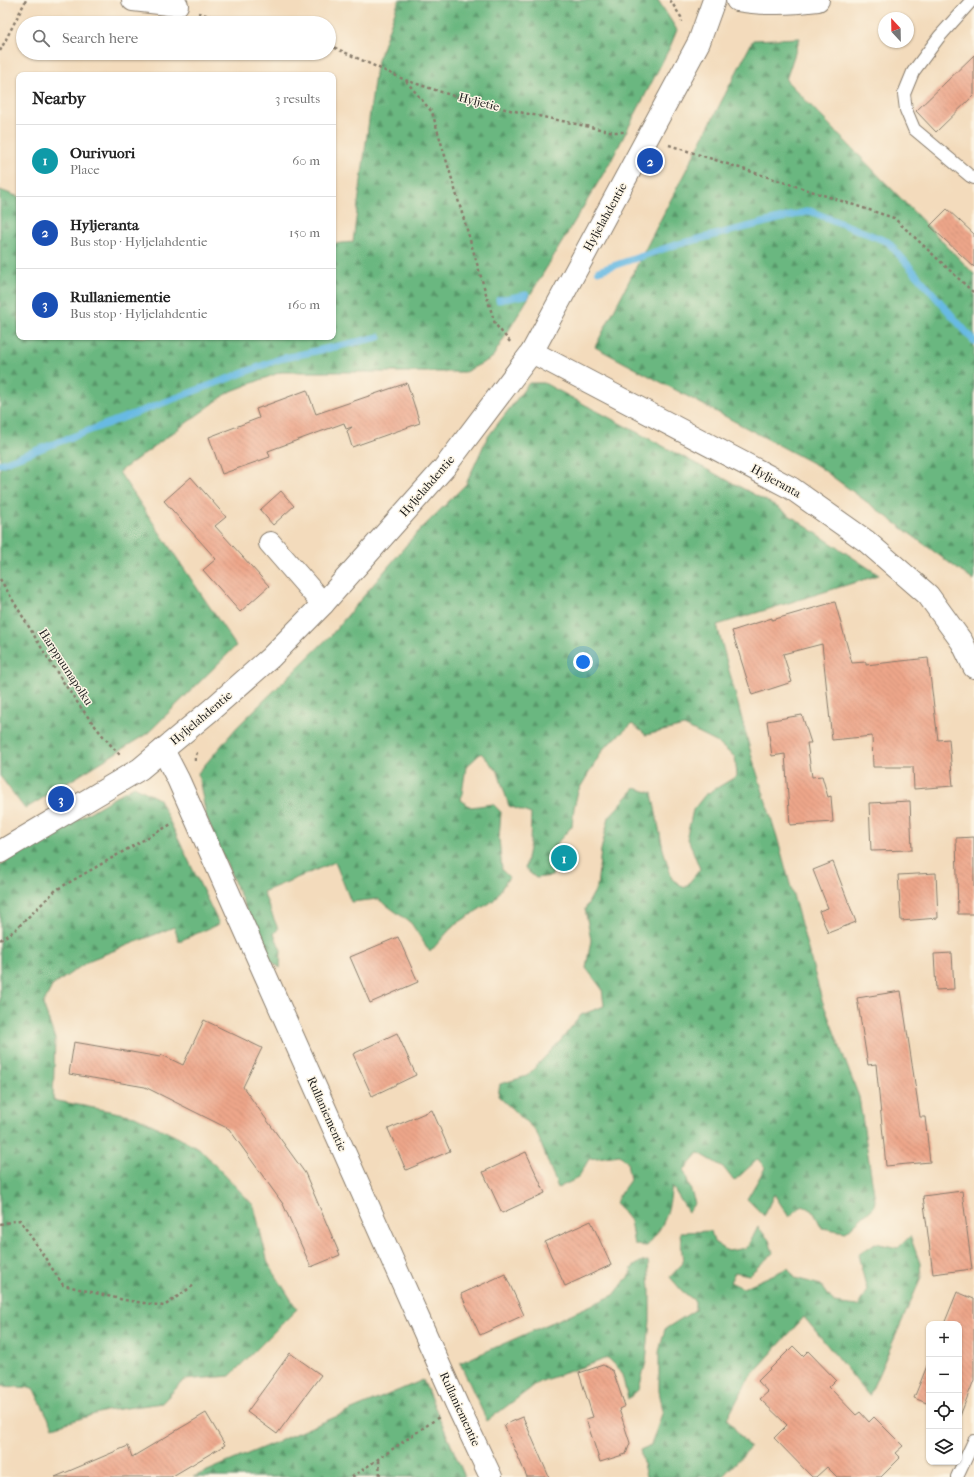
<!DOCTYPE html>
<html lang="en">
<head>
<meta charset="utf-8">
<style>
	body { margin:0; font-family:"IM FELL French Canon",serif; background:#f6f6f6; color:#222 }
	.controls { position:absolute; right:12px; bottom:12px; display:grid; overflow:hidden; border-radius:8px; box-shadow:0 1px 3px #0004 }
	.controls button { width:36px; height:36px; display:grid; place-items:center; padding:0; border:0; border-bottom:1px solid #e0e0e0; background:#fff; color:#222; font:20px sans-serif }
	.compass { position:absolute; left:878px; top:12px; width:36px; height:36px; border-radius:50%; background:#fff; box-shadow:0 1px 3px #0004; rotate:338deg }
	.you { position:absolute; left:583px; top:662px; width:14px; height:14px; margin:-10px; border:3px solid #fff; border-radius:50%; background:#1a73e8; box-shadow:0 0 0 6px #1a73e833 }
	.badge { display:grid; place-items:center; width:26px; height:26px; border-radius:50%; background:#2563eb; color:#fff; font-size:13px; font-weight:700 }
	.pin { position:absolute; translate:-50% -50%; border:2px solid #fff; box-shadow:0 1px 4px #0006 }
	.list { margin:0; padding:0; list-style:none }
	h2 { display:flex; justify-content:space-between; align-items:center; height:52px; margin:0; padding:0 16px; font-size:17px }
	h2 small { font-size:13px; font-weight:400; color:#767676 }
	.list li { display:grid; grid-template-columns:26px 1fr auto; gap:12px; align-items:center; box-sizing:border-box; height:72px; padding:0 16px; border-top:1px solid #e0e0e0 }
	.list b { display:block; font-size:15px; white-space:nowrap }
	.list p { margin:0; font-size:13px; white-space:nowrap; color:#767676 }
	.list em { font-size:13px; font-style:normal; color:#767676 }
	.icon { flex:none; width:22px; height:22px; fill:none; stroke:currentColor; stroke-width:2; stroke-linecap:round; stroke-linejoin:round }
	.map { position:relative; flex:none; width:974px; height:1477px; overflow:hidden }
	.search { position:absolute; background:#fff; box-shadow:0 1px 3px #0004; left:16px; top:16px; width:320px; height:44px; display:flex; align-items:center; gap:10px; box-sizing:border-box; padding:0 14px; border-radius:22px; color:#767676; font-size:15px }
	.panel { position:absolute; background:#fff; box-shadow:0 1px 3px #0004; left:16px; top:72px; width:320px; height:268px; border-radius:8px }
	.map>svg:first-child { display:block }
</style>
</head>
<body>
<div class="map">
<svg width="974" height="1477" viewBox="0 0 974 1477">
	<defs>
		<pattern id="forest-firs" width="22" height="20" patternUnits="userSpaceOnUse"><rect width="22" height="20" fill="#6ab780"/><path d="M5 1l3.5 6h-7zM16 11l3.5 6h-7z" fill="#569468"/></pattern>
		<pattern id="building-back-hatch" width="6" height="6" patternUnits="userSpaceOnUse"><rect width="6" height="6" fill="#eda68a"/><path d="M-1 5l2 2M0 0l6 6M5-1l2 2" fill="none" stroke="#cb8e76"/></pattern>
	</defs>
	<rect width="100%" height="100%" fill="#fcf5e5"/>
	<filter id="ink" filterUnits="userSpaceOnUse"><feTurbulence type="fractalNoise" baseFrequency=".025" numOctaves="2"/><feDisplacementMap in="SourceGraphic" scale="8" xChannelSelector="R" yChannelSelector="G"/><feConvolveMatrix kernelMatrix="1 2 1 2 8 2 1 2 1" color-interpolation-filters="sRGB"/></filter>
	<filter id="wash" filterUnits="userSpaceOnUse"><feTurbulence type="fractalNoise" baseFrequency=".012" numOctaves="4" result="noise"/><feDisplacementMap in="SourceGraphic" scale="16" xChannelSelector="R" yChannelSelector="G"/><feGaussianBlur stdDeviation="0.9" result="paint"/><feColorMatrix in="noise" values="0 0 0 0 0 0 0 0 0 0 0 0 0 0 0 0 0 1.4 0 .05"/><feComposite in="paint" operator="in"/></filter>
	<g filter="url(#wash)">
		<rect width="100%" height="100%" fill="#f3dbbc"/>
		<!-- forest -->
		<g fill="url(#forest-firs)" stroke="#436a4e">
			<polygon points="399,0 658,0 677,30 670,47 611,161 492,358 465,372 281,372 229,392 119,472 236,646 148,733 25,809 0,776 0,190 19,197 19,337 333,337 333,244 353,242 376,66"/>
			<polygon points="800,38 786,80 974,274 974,581 818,466 595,347 753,40"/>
			<path d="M 529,383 L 544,383 L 774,505 L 879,575 L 717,625 L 752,757 L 777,837 L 822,1000 L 859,1097 L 875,1200 L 874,1207 L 846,1232 L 822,1228 L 813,1211 L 803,1205 L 789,1217 L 774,1194 L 764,1216 L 747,1199 L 765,1168 L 758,1159 L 734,1181 L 723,1167 L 699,1153 L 684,1170 L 695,1203 L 688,1212 L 672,1186 C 668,1215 666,1223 647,1246 L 634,1245 L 630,1221 L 616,1203 L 620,1194 L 630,1180 L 627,1162 L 620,1155 L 589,1159 L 578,1178 L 558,1188 L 536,1131 L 498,1096 L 500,1084 L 527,1076 L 561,1040 L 581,1015 L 604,1006 L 602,989 L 586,968 L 591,940 L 585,909 L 597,887 L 601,850 L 609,817 L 635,788 L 652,793 L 663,849 L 672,879 L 685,888 L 700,869 L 687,836 L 693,810 L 705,795 L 737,776 L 735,757 L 716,742 L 684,726 L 646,735 L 632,724 L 604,748 L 578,791 L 574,808 L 572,826 L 558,842 L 552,876 L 536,878 L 525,869 L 530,843 L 531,814 L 509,806 L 498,772 L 481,753 L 466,767 L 461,800 L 471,807 L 493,804 L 501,812 L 499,838 L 502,870 L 509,877 L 494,900 L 453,926 L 430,952 L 411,923 L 378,899 L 351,902 L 335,862 L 263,892 L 278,929 L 274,934 L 281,950 L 280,968 L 267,958 L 206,816 L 198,773 L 237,727 L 332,634 L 413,537 L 466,484 L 487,438 Z"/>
			<polygon points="134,786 159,799 219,924 179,941 174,927 90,960 52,986 43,1004 55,1039 53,1100 135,1116 199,1148 254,1206 268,1263 297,1309 230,1376 184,1380 162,1403 105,1411 53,1427 33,1388 0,1386 0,865"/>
			<polygon points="758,1227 769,1240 773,1253 749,1275 735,1272 730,1282 743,1288 788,1268 795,1278 821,1285 834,1303 858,1306 867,1290 858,1255 875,1243 898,1248 910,1236 920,1263 921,1278 869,1396 804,1317 749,1378 727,1419 750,1448 722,1477 646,1477 640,1450 651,1445 663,1411 659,1391 659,1352 665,1329 695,1310 695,1301 682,1291 670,1277 683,1263 680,1232 711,1231 714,1242 728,1251 747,1248"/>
			<polygon points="648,1261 650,1289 650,1321 646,1362 639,1389 628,1399 621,1371 608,1358 539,1382 487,1421 460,1363 614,1295 631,1273 632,1268 640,1262"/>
			<polygon points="423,1380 465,1477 193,1477"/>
		</g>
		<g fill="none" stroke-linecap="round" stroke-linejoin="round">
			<!-- stream -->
			<g stroke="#67bae3" stroke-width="7">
				<polyline points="598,271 675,245 810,211 888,242 974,341"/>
				<polyline points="499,300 526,295"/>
				<polyline points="0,464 280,359 379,337"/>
			</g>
		</g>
		<g id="blocks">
			<!-- building -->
			<g fill="url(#building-back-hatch)">
				<polygon points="974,55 974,95 936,132 916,111"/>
				<polygon points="947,209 974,234 974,267 930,226"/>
				<polygon points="407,383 420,423 352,447 347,431 352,427 346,429 344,423 268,451 270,457 222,474 209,437 259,418 256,409 307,390 316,414"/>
				<polygon points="191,477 226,517 215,526 269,586 240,612 203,570 216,559 164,501"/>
				<polygon points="281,491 294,506 273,525 260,510"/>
				<polygon points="835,602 852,663 866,662 866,665 928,658 938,740 949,739 953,786 914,789 913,767 873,767 872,736 832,740 822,644 783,654 792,682 752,695 732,631 772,618 772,620"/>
				<polygon points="802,715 811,743 807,743 812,777 822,776 828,797 831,796 833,822 790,825 785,754 772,756 767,721"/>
				<polygon points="910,801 912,850 871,851 869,803"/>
				<polygon points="974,837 974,914 958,914 956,838"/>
				<polygon points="833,862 856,922 828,933 819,911 828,908 813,870"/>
				<polygon points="936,873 938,918 901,921 898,875"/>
				<polygon points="398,937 418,982 370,1003 350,957"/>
				<polygon points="952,953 954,989 936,990 934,954"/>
				<polygon points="901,991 920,1117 925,1117 930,1162 886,1166 876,1064 868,1065 857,998"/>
				<polygon points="204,1020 262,1048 243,1087 305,1173 340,1255 311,1267 283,1204 229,1129 145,1087 69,1074 74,1042 160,1057 162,1055 183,1065"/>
				<polygon points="397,1033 416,1075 372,1096 353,1054"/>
				<polygon points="432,1110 450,1151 406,1170 388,1129"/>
				<polygon points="526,1152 545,1193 502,1213 483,1172"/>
				<polygon points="962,1191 972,1269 933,1274 923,1196"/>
				<polygon points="591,1221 611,1265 565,1286 545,1242"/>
				<polygon points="505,1274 524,1315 480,1335 461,1294"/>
				<polygon points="957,1292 974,1299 974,1380 960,1416 959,1324 944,1324"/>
				<polygon points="793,1346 803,1356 808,1351 836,1380 829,1387 856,1415 860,1412 869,1422 874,1417 903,1446 895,1453 900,1458 881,1477 837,1477 827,1467 816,1477 812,1477 774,1438 787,1425 760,1399 768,1392 758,1381"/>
				<polygon points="290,1353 321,1375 277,1434 247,1412"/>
				<polygon points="929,1361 929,1404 914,1398"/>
				<polygon points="603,1365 613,1371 625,1406 619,1409 630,1443 626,1454 600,1462 586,1419 593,1417 579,1373"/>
				<polygon points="206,1413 225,1445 171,1477 55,1477 128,1446 132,1457"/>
				<polygon points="523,1417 549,1477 527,1477 504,1425"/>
			</g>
		</g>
	</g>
	<g filter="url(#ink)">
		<use href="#blocks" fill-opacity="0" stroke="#887c6c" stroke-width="1"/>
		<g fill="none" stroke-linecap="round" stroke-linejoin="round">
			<!-- lane casing -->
			<g stroke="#887c6c" stroke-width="14">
				<g id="lane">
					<polyline points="972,0 939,37 913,72 904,94 906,110 914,129 970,176 974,178"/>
					<polyline points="957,1477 974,1441"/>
				</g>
			</g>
			<!-- street casing -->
			<g stroke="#887c6c" stroke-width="24">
				<g id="street">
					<polyline points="133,0 177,5"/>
					<path d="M 737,0 C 764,5 791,3 818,0"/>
					<polyline points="532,352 791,488 866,541 928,595 962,642 974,667"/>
					<polyline points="270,543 323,604"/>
					<polyline points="163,750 178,779 457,1405 491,1477"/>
					<polyline points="0,852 140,769 211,710 270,658 323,604 444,468 532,352 699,42 714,0"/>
				</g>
			</g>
			<!-- path -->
			<g stroke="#887c6c" stroke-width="2.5" stroke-dasharray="3 3" stroke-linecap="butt">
				<polyline points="670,0 681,17 682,22"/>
				<polyline points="198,13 238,23"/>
				<polyline points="329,45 405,80 472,102 614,132 624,132"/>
				<polyline points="0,51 26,0"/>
				<polyline points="406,81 432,112 495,324 511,343"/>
				<polyline points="669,145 894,218 974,293"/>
				<path d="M 0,579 C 37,639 71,703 120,755"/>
				<polyline points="195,761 195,757 198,751"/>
				<polyline points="0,940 14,931 56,890 173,823"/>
				<polyline points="0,1224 20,1220 63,1285 124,1300 164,1306 194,1285"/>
				<polyline points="379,1460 380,1477"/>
				<polyline points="352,1477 439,1417"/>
			</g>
			<!-- lane -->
			<use href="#lane" stroke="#fff" stroke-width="12"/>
			<!-- street -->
			<use href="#street" stroke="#fff" stroke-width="22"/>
		</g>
	</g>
	<g text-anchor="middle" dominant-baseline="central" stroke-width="3" stroke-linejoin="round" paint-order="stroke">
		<!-- street labels -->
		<g font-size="12" fill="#1c1c1c" stroke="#fcf5e5">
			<text transform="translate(479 102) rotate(14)">Hyljetie</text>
			<text transform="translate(605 217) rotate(-61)">Hyljelahdentie</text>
			<text transform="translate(776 481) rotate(29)">Hyljeranta</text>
			<text transform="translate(427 486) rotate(-49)">Hyljelahdentie</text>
			<text transform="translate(66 667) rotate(57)">Harppuunapolku</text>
			<text transform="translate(201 718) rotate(-40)">Hyljelahdentie</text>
			<text transform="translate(327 1114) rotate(66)">Rullaniementie</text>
			<text transform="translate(460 1409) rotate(65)">Rullaniementie</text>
		</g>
	</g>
</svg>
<div class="controls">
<button>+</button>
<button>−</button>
<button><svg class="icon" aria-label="locate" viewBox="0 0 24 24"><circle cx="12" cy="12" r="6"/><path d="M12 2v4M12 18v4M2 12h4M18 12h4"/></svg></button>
<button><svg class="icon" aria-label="layers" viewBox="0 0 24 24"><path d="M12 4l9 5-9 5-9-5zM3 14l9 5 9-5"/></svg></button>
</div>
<svg class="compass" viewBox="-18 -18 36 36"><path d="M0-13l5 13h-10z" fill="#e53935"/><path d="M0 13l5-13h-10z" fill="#767676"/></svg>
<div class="you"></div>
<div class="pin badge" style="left:564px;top:858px;background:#0f9aa8">1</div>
<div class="pin badge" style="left:650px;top:161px;background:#1a4fb4">2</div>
<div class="pin badge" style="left:61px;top:799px;background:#1a4fb4">3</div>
<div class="search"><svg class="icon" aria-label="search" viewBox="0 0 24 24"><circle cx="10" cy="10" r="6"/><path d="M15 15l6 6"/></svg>Search here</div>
<section class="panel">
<h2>Nearby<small>3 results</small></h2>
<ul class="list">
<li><span class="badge" style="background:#0f9aa8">1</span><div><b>Ourivuori</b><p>Place</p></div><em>60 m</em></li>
<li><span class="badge" style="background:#1a4fb4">2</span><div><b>Hyljeranta</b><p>Bus stop · Hyljelahdentie</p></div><em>150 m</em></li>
<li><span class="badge" style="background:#1a4fb4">3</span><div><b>Rullaniementie</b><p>Bus stop · Hyljelahdentie</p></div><em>160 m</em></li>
</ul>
</section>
</div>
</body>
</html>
